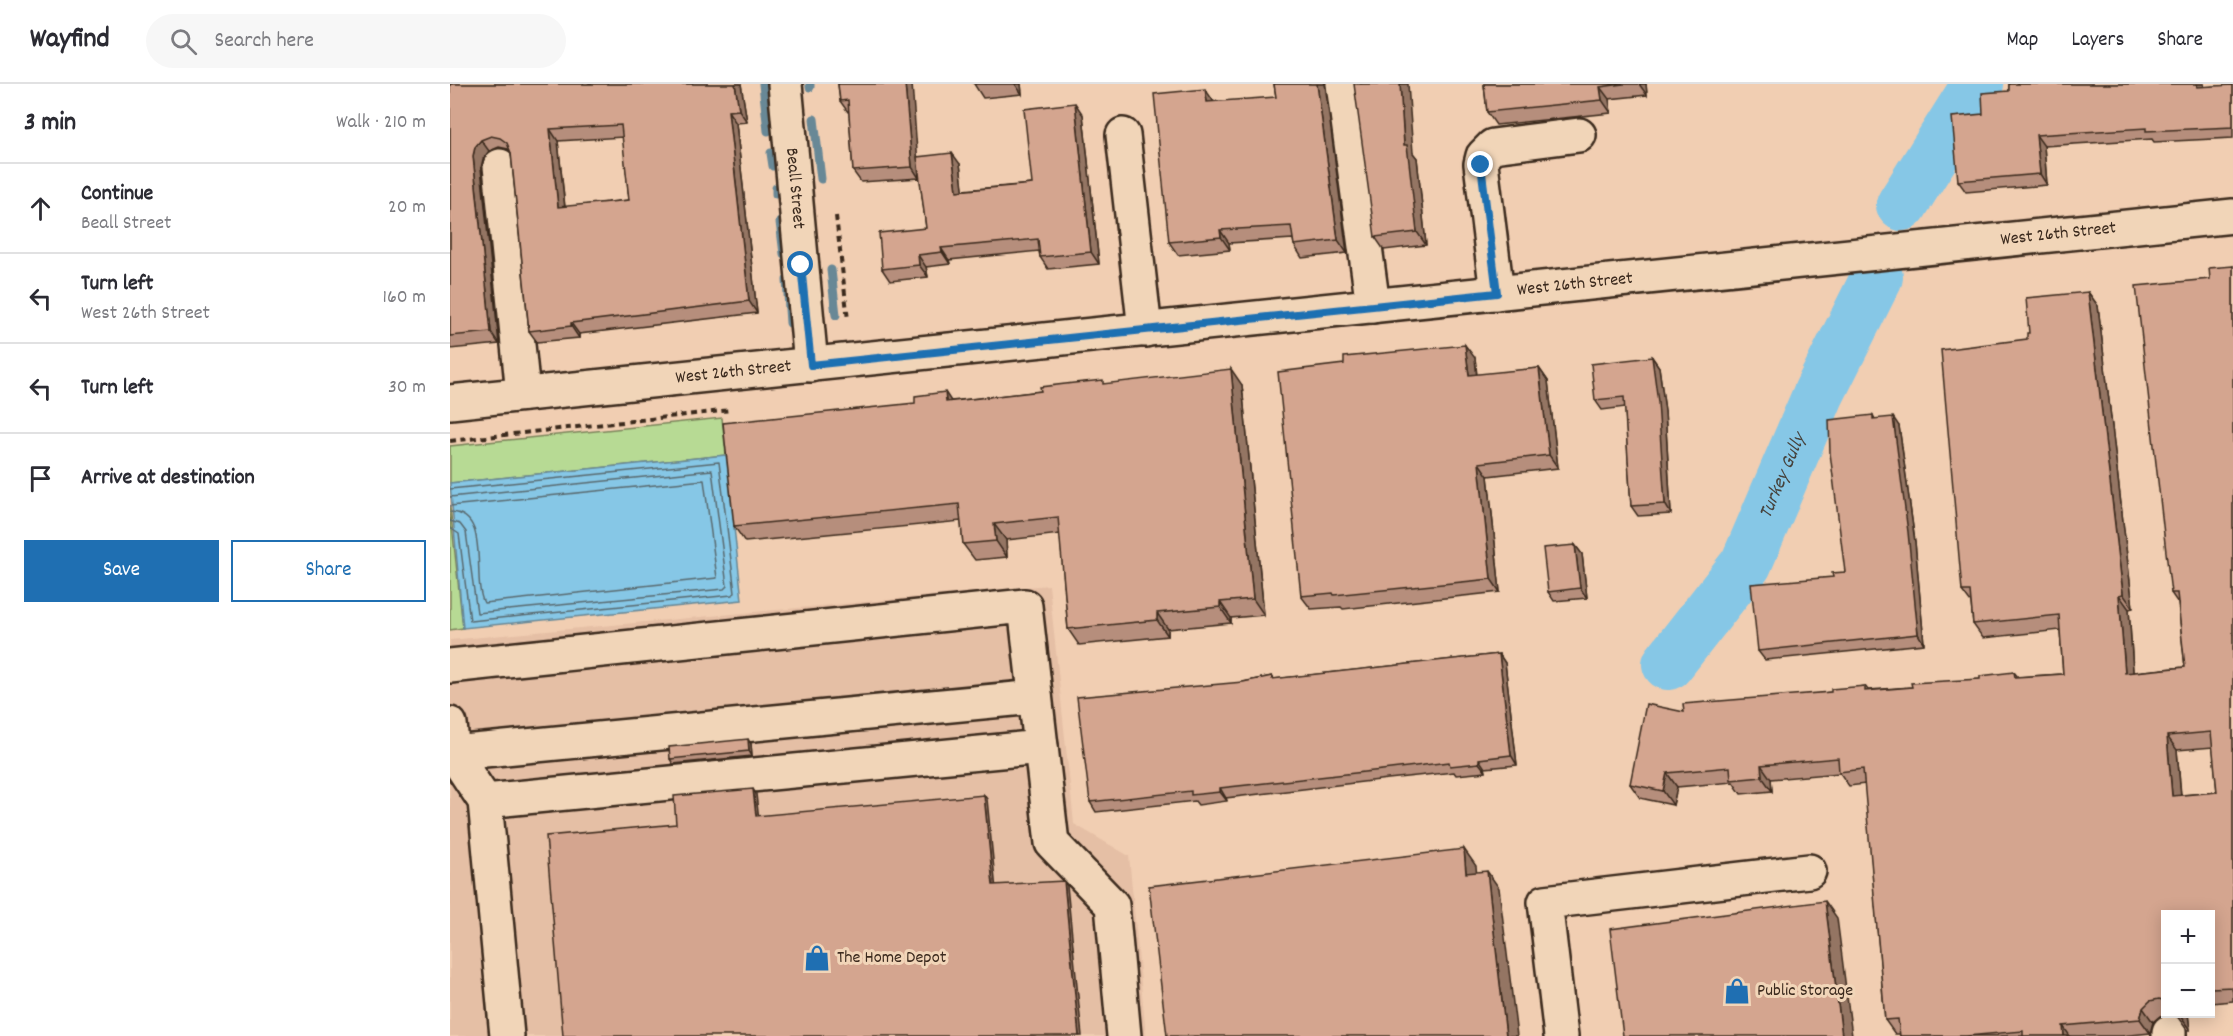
<!DOCTYPE html>
<html lang="en">
<head>
<meta charset="utf-8">
<style>
	body { margin:0; font-family:Dekko,sans-serif; background:#f7f7f7; color:#2b2b33 }
	.controls { position:absolute; right:18px; bottom:18px; display:grid; overflow:hidden; border-radius:0px; box-shadow:0 3px 15px #0003 }
	.controls button { width:54px; height:54px; display:grid; place-items:center; padding:0; border:0; border-bottom:2px solid #e1e1e2; background:#fff; color:#2b2b33; font:30px sans-serif }
	.stop { position:absolute; width:18px; height:18px; margin:-14px; border:4px solid #1f6fb2; border-radius:50%; background:#fff }
	.stop.end { background:#1f6fb2; border-color:#fff; box-shadow:0 2px 6px #0008 }
	.list { margin:0; padding:0; list-style:none }
	h2 { display:flex; justify-content:space-between; align-items:center; height:78px; margin:0; padding:0 24px; font-size:26px }
	h2 small { font-size:20px; font-weight:400; color:#7c7c81 }
	.list li { display:grid; grid-template-columns:39px 1fr auto; gap:18px; align-items:center; box-sizing:border-box; height:90px; padding:0 24px; border-top:2px solid #e1e1e2 }
	.list b { display:block; font-size:22px; white-space:nowrap }
	.list p { margin:0; font-size:20px; white-space:nowrap; color:#7c7c81 }
	.list em { font-size:20px; font-style:normal; color:#7c7c81 }
	.actions { display:flex; gap:12px; padding:18px 24px }
	.actions a { flex:1; padding:14px 0; border:2px solid #1f6fb2; border-radius:0px; text-align:center; font-size:21px; color:#1f6fb2 }
	.actions .main { background:#1f6fb2; color:#fff }
	.icon { flex:none; width:33px; height:33px; fill:none; stroke:currentColor; stroke-width:2; stroke-linecap:round; stroke-linejoin:round }
	.map { position:relative; flex:none; width:1783px; height:952px; overflow:hidden }
	header { display:flex; align-items:center; gap:36px; box-sizing:border-box; height:84px; padding:0 30px; background:#fff; border-bottom:2px solid #e1e1e2 }
	header strong { font-size:28px }
	nav { display:flex; gap:33px; margin-inline-start:auto; font-size:21px }
	.search { width:420px; height:54px; background:#f7f7f7; display:flex; align-items:center; gap:15px; box-sizing:border-box; padding:0 21px; border-radius:33px; color:#7c7c81; font-size:22px }
	main { display:flex }
	aside { flex:1; background:#fff }
	.map>svg:first-child { display:block }
</style>
</head>
<body>
<header>
<strong>Wayfind</strong>
<div class="search"><svg class="icon" aria-label="search" viewBox="0 0 24 24"><circle cx="10" cy="10" r="6"/><path d="M15 15l6 6"/></svg>Search here</div>
<nav><a>Map</a><a>Layers</a><a>Share</a></nav>
</header>
<main>
<aside>
<h2>3 min<small>Walk · 210 m</small></h2>
<ul class="list">
<li><svg class="icon" aria-label="ahead" viewBox="0 0 24 24"><path d="M12 20V5M6 11l6-6 6 6"/></svg><div><b>Continue</b><p>Beall Street</p></div><em>20 m</em></li>
<li><svg class="icon" aria-label="left" viewBox="0 0 24 24"><path d="M17 20v-9H6M10 6l-5 5 5 5"/></svg><div><b>Turn left</b><p>West 26th Street</p></div><em>160 m</em></li>
<li><svg class="icon" aria-label="left" viewBox="0 0 24 24"><path d="M17 20v-9H6M10 6l-5 5 5 5"/></svg><div><b>Turn left</b></div><em>30 m</em></li>
<li><svg class="icon" aria-label="arrive" viewBox="0 0 24 24"><path d="M6 21V4h12l-3 4 3 4H6"/></svg><div><b>Arrive at destination</b></div></li>
</ul>
<div class="actions"><a class="main">Save</a><a>Share</a></div>
</aside>
<div class="map">
<svg width="1783" height="952" viewBox="0 0 1783 952">
	<rect width="100%" height="100%" fill="#f1ceb2"/>
	<filter id="ink" filterUnits="userSpaceOnUse"><feTurbulence type="fractalNoise" baseFrequency=".0167" numOctaves="2"/><feDisplacementMap in="SourceGraphic" scale="12" xChannelSelector="R" yChannelSelector="G"/><feConvolveMatrix kernelMatrix="1 2 1 2 8 2 1 2 1" color-interpolation-filters="sRGB"/></filter>
	<g filter="url(#ink)">
		<!-- built -->
		<polygon fill="#e5bfa5" points="599,501 624,740 679,772 696,952 0,952 0,556"/>
		<!-- green -->
		<g fill="#b7da94" stroke="#798259" stroke-width="1.5">
			<polygon points="272,334 276,371 0,399 0,362"/>
			<polygon points="0,423 13,544 0,546"/>
		</g>
		<!-- water -->
		<polygon fill="#86c7e6" stroke="#688896" stroke-width="1.5" points="276,371 292,516 13,544 0,399"/>
		<g fill="none" stroke-linecap="round" stroke-linejoin="round">
			<!-- shore -->
			<g stroke="#59696e" stroke-width="1.5">
				<polyline points="0,405 269,378 285,509 282,511 20,537 9,450 0,444"/>
				<polyline points="0,413 262,386 277,502 274,505 27,529 16,448 10,440 0,437"/>
				<path d="M 0,422 L 254,396 L 267,494 L 34,519 C 21,495 42,429 0,428"/>
			</g>
			<!-- stream -->
			<g stroke="#688896" stroke-width="9">
				<polyline points="313,0 318,47"/>
				<polyline points="360,0 360,3"/>
				<polyline points="364,35 371,95"/>
				<polyline points="321,69 323,82"/>
				<polyline points="326,104 326,110"/>
				<polyline points="330,138 334,170"/>
				<polyline points="381,186 386,231"/>
				<polyline points="337,196 340,239"/>
			</g>
			<!-- river -->
			<g stroke="#86c7e6" stroke-width="52">
				<polyline points="1452,121 1528,0"/>
				<path id="s1" d="M 1218,580 L 1296,480 L 1369,309 L 1427,193"/>
			</g>
			<!-- minor casing -->
			<g stroke="#3b2a1e" stroke-width="38">
				<g id="minor">
					<path id="s2" d="M 335,0 L 361,281"/>
					<polyline points="893,0 923,222"/>
					<polyline points="673,51 695,246"/>
					<polyline points="50,82 73,310"/>
					<polyline points="1047,209 1031,80 1033,72 1043,62 1129,51"/>
					<path id="s3" d="M 0,318 L 1783,132"/>
					<polyline points="0,582 575,522 602,759 662,821 674,952"/>
					<polyline points="0,640 3,669 35,717 57,952"/>
					<polyline points="3,669 585,613"/>
					<polyline points="35,717 591,663"/>
					<polyline points="1719,948 1719,952"/>
					<polyline points="1111,952 1095,818 1359,787"/>
				</g>
			</g>
			<!-- path -->
			<g stroke="#3b2a1e" stroke-width="4" stroke-dasharray="6 4.5" stroke-linecap="butt">
				<polyline points="386,132 398,236"/>
				<polyline points="0,357 281,326"/>
			</g>
			<!-- minor -->
			<use href="#minor" stroke="#f1d5b8" stroke-width="33"/>
		</g>
		<!-- wall -->
		<g fill="#b68e7b" stroke="#3b2a1e" stroke-width="1.5" fill-rule="evenodd">
			<path d="M 0,0 L 291,0 L 297,38 L 286,39 L 307,229 L 129,250 L 129,254 L 87,258 L 79,247 L 61,69 L 58,65 L 49,63 L 39,67 L 33,75 L 31,84 L 49,260 L 0,265 ZM 173,53 L 179,116 L 115,123 L 108,57 Z"/>
			<polygon points="388,0 468,73 510,80 513,106 582,100 633,31 649,180 598,185 590,173 589,167 499,176 500,180 476,183 478,193 440,197 432,185 476,144 468,79 469,94 411,98 403,87 399,28 398,28 390,17"/>
			<polygon points="524,0 571,0 572,10 533,14"/>
			<polygon points="824,0 875,0 897,169 852,174 844,161 843,155 779,159 780,166 728,171 719,158 826,13"/>
			<polygon points="1034,0 1196,0 1197,11 1159,15 1161,29 1046,41 1037,28"/>
			<polygon points="1559,0 1754,0 1754,3 1783,1 1783,54 1704,58 1702,55 1594,62 1597,101 1516,108 1508,97 1533,30 1559,7"/>
			<polygon points="963,69 967,74 976,161 934,166 925,153"/>
			<path d="M 1783,182 L 1783,917 L 1761,919 L 1761,831 L 1716,831 L 1716,930 L 1718,930 L 1710,932 L 1703,938 L 1700,949 L 1671,952 L 1450,952 L 1450,950 L 1445,950 L 1435,936 L 1415,700 L 1399,702 L 1390,689 L 1321,695 L 1322,707 L 1291,710 L 1283,698 L 1227,703 L 1223,721 L 1190,714 L 1180,700 L 1234,628 L 1381,608 L 1415,602 L 1418,606 L 1462,603 L 1530,595 L 1564,588 L 1568,593 L 1613,590 L 1610,546 L 1533,554 L 1523,540 L 1521,519 L 1512,507 L 1579,249 L 1638,208 L 1648,222 L 1683,524 L 1679,525 L 1683,588 L 1735,583 L 1728,519 L 1721,509 L 1760,195 ZM 1763,663 L 1767,708 L 1731,711 L 1727,666 Z"/>
			<polygon points="1202,273 1209,283 1215,327 1221,430 1188,432 1181,422 1175,323 1152,326 1145,316"/>
			<polygon points="1025,274 1027,291 1089,284 1098,297 1108,384 1038,392 1050,508 893,525 891,523 861,525 851,512"/>
			<polygon points="656,300 792,301 814,531 781,534 781,539 718,545 718,552 629,561 618,545 610,450 556,456 557,473 525,476 513,460 511,437 295,458 284,442 501,317"/>
			<polygon points="1423,331 1425,335 1449,342 1465,458 1474,560 1315,576 1308,567 1383,493 1395,488"/>
			<polygon points="1125,461 1132,470 1137,514 1104,517 1098,508"/>
			<polygon points="1049,570 1055,579 1067,681 1035,684 1036,688 1006,691 1004,688 938,695 776,714 777,717 748,721 745,717 646,728 640,718 793,598 822,592 824,595"/>
			<polygon points="301,660 302,672 223,680 220,675"/>
			<polygon points="1719,930 1738,930 1740,946 1737,946 1727,932"/>
		</g>
		<!-- shaded-wall -->
		<g fill="#947464" stroke="#3b2a1e" stroke-width="1.5">
			<polygon points="285,0 291,0 297,38 289,26"/>
			<polygon points="455,0 462,0 469,94 462,83"/>
			<polygon points="565,0 571,0 572,10"/>
			<polygon points="867,0 875,0 897,169 888,156"/>
			<polygon points="950,0 958,0 963,69 967,74 976,161 967,148 954,61"/>
			<polygon points="1189,0 1196,0 1197,11"/>
			<polygon points="1747,0 1754,0 1755,14 1747,3"/>
			<polygon points="1150,3 1159,15 1161,29 1152,16"/>
			<polygon points="755,5 764,18 757,18"/>
			<polygon points="625,19 633,31 649,180 641,168"/>
			<polygon points="278,27 286,39 307,229 299,217"/>
			<polygon points="100,45 108,57 116,135 108,123"/>
			<polygon points="1586,51 1594,62 1597,101 1590,90"/>
			<polygon points="31,56 39,67 33,75 31,84 49,260 41,248 23,72 25,63"/>
			<polygon points="502,69 510,80 515,119 507,107"/>
			<polygon points="770,146 779,159 780,166 771,153"/>
			<polygon points="491,164 499,176 500,180 492,168"/>
			<polygon points="468,171 476,183 478,193 469,181"/>
			<polygon points="1638,208 1648,222 1683,524 1673,510"/>
			<polygon points="121,239 129,250 129,254 121,242"/>
			<polygon points="1015,261 1025,274 1028,305 1019,291"/>
			<polygon points="1202,273 1209,283 1215,327 1221,430 1215,420"/>
			<polygon points="1089,284 1098,297 1108,384 1099,371"/>
			<polygon points="781,285 792,301 814,531 803,515"/>
			<polygon points="495,308 506,325 496,318"/>
			<polygon points="1443,333 1449,342 1465,458 1474,560 1468,550"/>
			<polygon points="1029,379 1038,392 1050,508 1041,495"/>
			<polygon points="544,440 556,456 557,473 546,457"/>
			<polygon points="1125,461 1132,470 1137,514 1130,504"/>
			<polygon points="1669,511 1679,525 1684,603 1675,589"/>
			<polygon points="770,518 781,534 781,539 770,523"/>
			<polygon points="707,529 718,545 718,552 707,536"/>
			<polygon points="1049,570 1055,579 1067,681 1061,671"/>
			<polygon points="1717,652 1727,666 1732,726 1722,712"/>
			<polygon points="298,655 301,660 302,672 299,667"/>
			<polygon points="1029,675 1035,684 1036,688 1029,679"/>
			<polygon points="1311,681 1321,695 1322,707 1312,693"/>
			<polygon points="1217,689 1227,703 1223,721 1213,707"/>
			<polygon points="770,704 776,714 777,717 770,708"/>
			<polygon points="303,705 306,710 309,737 306,732"/>
			<polygon points="534,711 537,715 546,806 543,801"/>
			<polygon points="1014,765 1026,782 1028,807 1016,789"/>
			<polygon points="1037,787 1049,804 1067,952 1056,952"/>
			<polygon points="614,797 617,802 632,952 629,952"/>
			<polygon points="1375,817 1387,834 1402,952 1392,952"/>
			<polygon points="1693,924 1703,938 1700,949 1690,935"/>
			<polygon points="1730,930 1738,930 1740,946 1730,932"/>
			<polygon points="1613,942 1620,952 1614,952"/>
		</g>
		<!-- building -->
		<g fill="#d4a58f" stroke="#3b2a1e" stroke-width="1.5" fill-rule="evenodd">
			<path d="M 0,0 L 285,0 L 289,26 L 278,27 L 299,217 L 121,239 L 121,242 L 79,247 L 61,69 L 57,59 L 50,54 L 41,52 L 31,56 L 25,63 L 23,72 L 41,248 L 0,252 ZM 171,41 L 179,116 L 108,123 L 100,45 Z"/>
			<polygon points="388,0 455,0 462,83 403,87 398,16 390,17"/>
			<polygon points="824,0 867,0 888,156 844,161 841,142 770,146 771,153 719,158 704,10 755,5 757,18 826,13"/>
			<polygon points="904,0 950,0 954,61 957,61 967,148 925,153"/>
			<polygon points="1034,0 1173,0 1150,3 1152,16 1037,28"/>
			<polygon points="1559,0 1747,0 1747,3 1783,1 1783,43 1696,47 1696,44 1586,51 1590,90 1508,97 1502,33 1533,30 1532,9 1559,7"/>
			<polygon points="625,19 641,168 590,173 588,155 491,164 492,168 468,171 469,181 432,185 429,149 476,144 467,73 502,69 507,107 582,100 574,25"/>
			<path d="M 1783,182 L 1783,910 L 1782,903 L 1761,904 L 1761,831 L 1716,831 L 1716,917 L 1709,915 L 1700,917 L 1693,924 L 1690,935 L 1613,942 L 1614,952 L 1573,952 L 1573,947 L 1516,952 L 1450,952 L 1448,935 L 1435,936 L 1413,685 L 1389,688 L 1388,674 L 1311,681 L 1312,693 L 1281,696 L 1280,683 L 1217,689 L 1213,707 L 1180,700 L 1196,620 L 1234,628 L 1233,620 L 1381,608 L 1381,605 L 1415,602 L 1415,607 L 1462,603 L 1461,599 L 1530,595 L 1530,592 L 1564,588 L 1565,593 L 1613,590 L 1609,531 L 1523,540 L 1520,507 L 1512,507 L 1491,266 L 1577,255 L 1577,249 L 1579,249 L 1576,214 L 1638,208 L 1673,510 L 1669,511 L 1675,589 L 1735,583 L 1727,509 L 1721,509 L 1716,468 L 1686,202 L 1760,195 L 1759,184 ZM 1761,648 L 1767,708 L 1722,712 L 1717,652 Z"/>
			<polygon points="1015,261 1019,291 1089,284 1099,371 1029,379 1041,495 884,511 883,509 851,512 828,288 894,280 894,273"/>
			<polygon points="1202,273 1208,318 1215,420 1181,422 1174,313 1145,316 1141,280"/>
			<polygon points="781,285 803,515 770,518 770,523 707,529 707,536 618,545 608,433 544,440 546,457 513,460 509,420 284,442 273,339 465,319 465,312 495,308 496,318 591,307 590,303 624,299 653,296 653,300"/>
			<polygon points="1423,331 1423,335 1443,333 1458,448 1468,550 1308,567 1301,500 1383,493 1382,489 1395,488 1380,369 1379,336"/>
			<polygon points="1125,461 1130,504 1098,508 1093,464"/>
			<polygon points="1049,570 1061,671 1029,675 1029,679 1000,682 999,678 932,686 770,704 770,708 741,711 741,707 640,718 627,613 793,598 822,592 822,595"/>
			<polygon points="298,655 299,667 220,675 219,663"/>
			<polygon points="303,705 306,732 534,711 543,801 614,797 629,952 113,952 96,752 226,740 224,712"/>
			<polygon points="1014,765 1016,789 1037,787 1056,952 717,952 699,802"/>
			<polygon points="1375,817 1392,952 1173,952 1160,845"/>
		</g>
	</g>
	<g fill="none" stroke-linecap="round" stroke-linejoin="round" filter="url(#ink)">
		<!-- route -->
		<polyline stroke="#1f6fb2" stroke-width="8" points="351,181 361,281 1047,209 1031,81"/>
	</g>
	<!-- icons -->
	<defs>
		<g id="shop-bare" transform="scale(2.07)"><path d="M-5-2.5h2.3a2.7 3.5 0 0 1 5.4 0H5L5.5 6h-11ZM-1.5-2.5h3a1.5 2.3 0 0 0-3 0Z" fill="#1f6fb2" stroke="#f1d5b8" stroke-width="2.5" paint-order="stroke"/></g>
	</defs>
	<g fill-rule="evenodd">
		<use href="#shop-bare" x="367" y="874"/>
		<use href="#shop-bare" x="1287" y="907"/>
	</g>
	<g text-anchor="middle" dominant-baseline="central" stroke-width="6" stroke-linejoin="round" paint-order="stroke">
		<!-- street labels -->
		<g font-size="18" fill="#3b2a1e" stroke="#f1d5b8">
			<text stroke="none"><textPath href="#s2" startOffset="105">Beall Street</textPath></text>
			<text stroke="none"><textPath href="#s3" startOffset="1617">West 26th Street</textPath></text>
			<text stroke="none"><textPath href="#s3" startOffset="1131">West 26th Street</textPath></text>
			<text stroke="none"><textPath href="#s3" startOffset="285">West 26th Street</textPath></text>
		</g>
		<!-- poi labels -->
		<g font-size="18" fill="#3b2a1e" stroke="#f1d5b8" text-anchor="start">
			<text x="387" y="874">The Home Depot</text>
			<text x="1307" y="907">Public Storage</text>
		</g>
		<!-- water labels -->
		<g font-size="20" font-style="italic" fill="#46423c" stroke="#f1d5b8">
			<text stroke="none"><textPath href="#s1" startOffset="222">Turkey Gully</textPath></text>
		</g>
	</g>
</svg>
<div class="controls">
<button>+</button>
<button>−</button>
</div>
<div class="stop" style="left:351px;top:181px"></div>
<div class="stop end" style="left:1031px;top:81px"></div>
</div>
</main>
</body>
</html>
